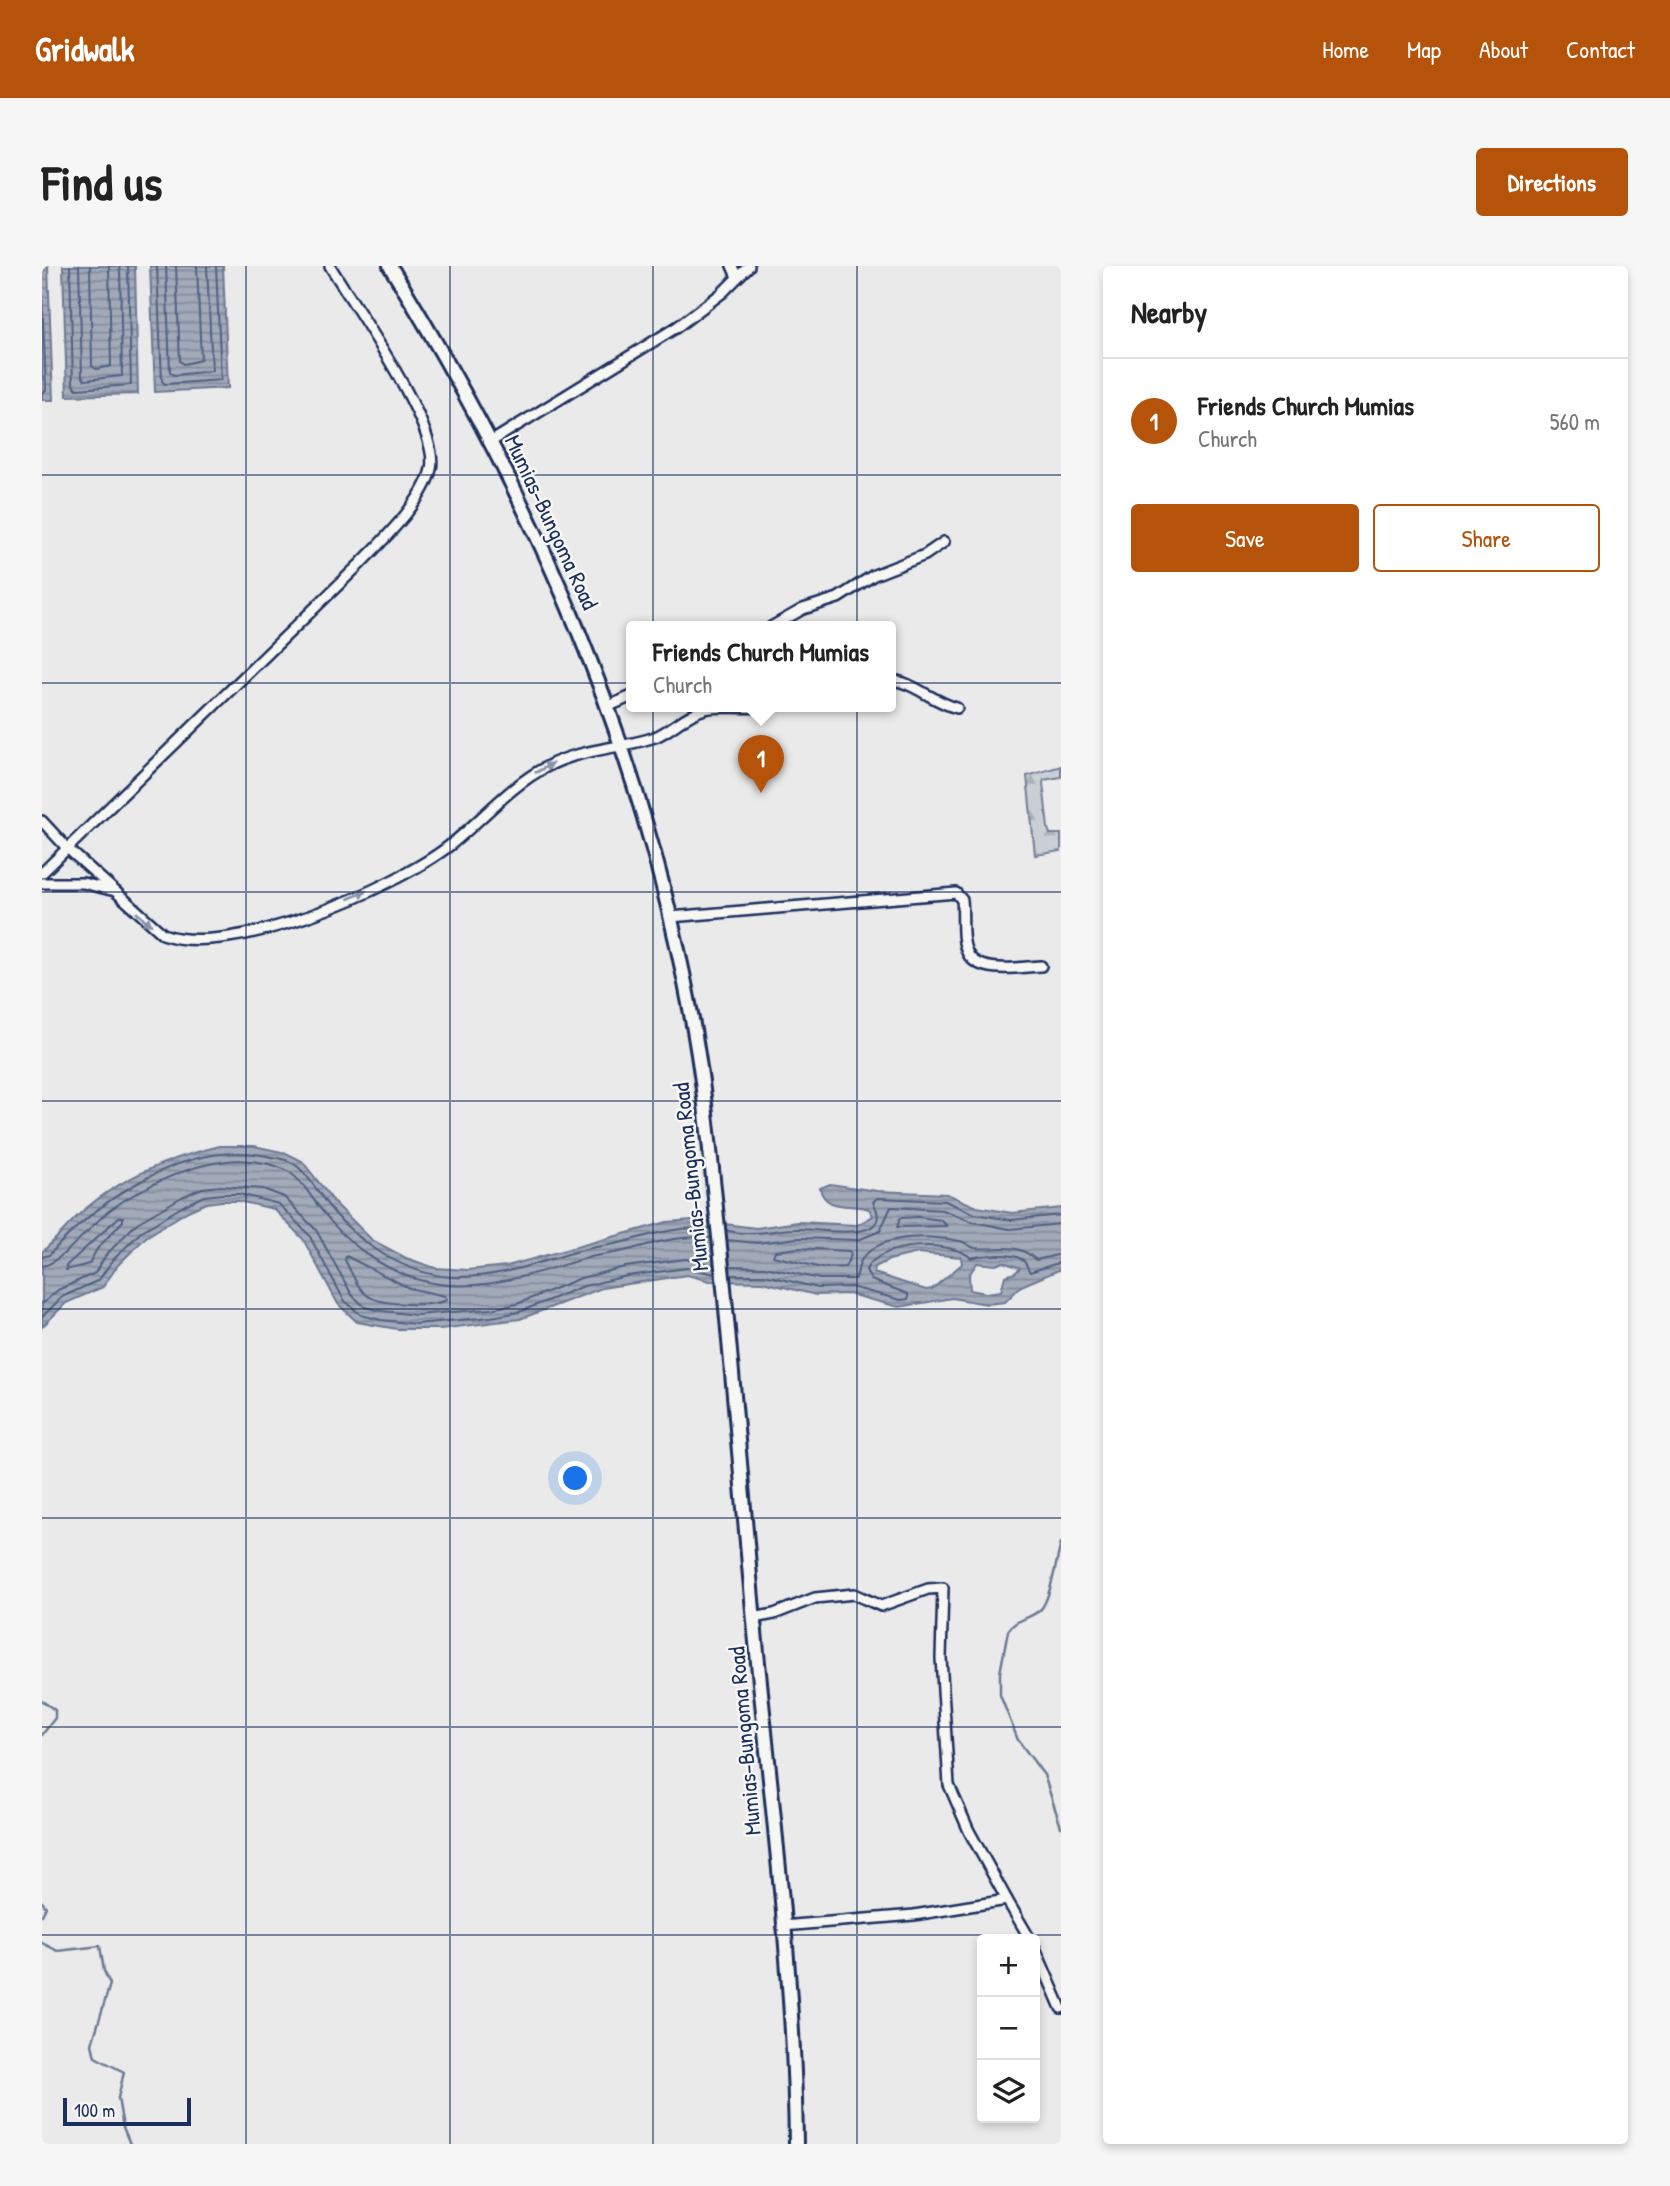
<!DOCTYPE html>
<html lang="en">
<head>
<meta charset="utf-8">
<style>
	body { margin:0; font-family:"Patrick Hand",sans-serif; background:#f6f6f6; color:#222 }
	.controls { position:absolute; right:21px; bottom:21px; display:grid; overflow:hidden; border-radius:7px; box-shadow:0 4px 10px #0003 }
	.controls button { width:63px; height:63px; display:grid; place-items:center; padding:0; border:0; border-bottom:2px solid #e0e0e0; background:#fff; color:#222; font:35px sans-serif }
	.scale { position:absolute; left:21px; bottom:18px; width:128px; box-sizing:border-box; padding-left:7px; border:4px solid #1b2f5e; border-top:0; font-size:19px; line-height:24px; white-space:nowrap; color:#1b2f5e; -webkit-text-stroke:5px #f6f6f2; paint-order:stroke }
	.you { position:absolute; left:534px; top:1213px; width:24px; height:24px; margin:-18px; border:5px solid #fff; border-radius:50%; background:#1a73e8; box-shadow:0 0 0 10px #1a73e833 }
	.badge { display:grid; place-items:center; width:46px; height:46px; border-radius:50%; background:#b45309; color:#fff; font-size:23px; font-weight:700 }
	.pin { position:absolute; translate:-50% -58px; filter:drop-shadow(0 2px 4px #0008) }
	.pin::after { content:''; position:absolute; top:37px; width:24px; height:21px; background:inherit; clip-path:polygon(0 0,100% 0,50% 100%) }
	.popup { position:absolute; left:584px; top:355px; width:270px; height:91px; box-sizing:border-box; display:grid; place-content:center; border-radius:7px; background:#fff; filter:drop-shadow(0 2px 5px #0005); font-size:23px; white-space:nowrap; color:#767676 }
	.popup b { font-size:26px; color:#222 }
	.popup::after { content:''; position:absolute; left:50%; top:100%; margin-left:-14px; border:14px solid transparent; border-top-color:#fff }
	.list { margin:0; padding:0; list-style:none }
	h2 { display:flex; justify-content:space-between; align-items:center; height:91px; margin:0; padding:0 28px; font-size:30px }
	h2 small { font-size:23px; font-weight:400; color:#767676 }
	.list li { display:grid; grid-template-columns:46px 1fr auto; gap:21px; align-items:center; box-sizing:border-box; height:126px; padding:0 28px; border-top:2px solid #e0e0e0 }
	.list b { display:block; font-size:26px; white-space:nowrap }
	.list p { margin:0; font-size:23px; white-space:nowrap; color:#767676 }
	.list em { font-size:23px; font-style:normal; color:#767676 }
	.actions { display:flex; gap:14px; padding:21px 28px }
	.actions a { flex:1; padding:16px 0; border:2px solid #b45309; border-radius:7px; text-align:center; font-size:24px; color:#b45309 }
	.actions .main { background:#b45309; color:#fff }
	.icon { flex:none; width:38px; height:38px; fill:none; stroke:currentColor; stroke-width:2; stroke-linecap:round; stroke-linejoin:round }
	.map { position:relative; flex:none; width:1019px; height:1878px; overflow:hidden; border-radius:7px }
	header { display:flex; align-items:center; gap:42px; box-sizing:border-box; height:98px; padding:0 35px; background:#b45309; color:#fff }
	header strong { font-size:33px }
	nav { display:flex; gap:38px; margin-inline-start:auto; font-size:24px }
	.intro { display:flex; align-items:center; justify-content:space-between; box-sizing:border-box; height:168px; padding:0 42px }
	h1 { margin:0; font-size:49px }
	.button { padding:18px 32px; border-radius:7px; background:#b45309; color:#fff; font-size:24px; font-weight:700 }
	main { display:flex; gap:42px; padding:0 42px }
	aside { flex:1; background:#fff; border-radius:7px; box-shadow:0 4px 10px #0003 }
	.map>svg:first-child { display:block }
</style>
</head>
<body>
<header>
<strong>Gridwalk</strong>
<nav><a>Home</a><a>Map</a><a>About</a><a>Contact</a></nav>
</header>
<div class="intro"><h1>Find us</h1><a class="button">Directions</a></div>
<main>
<div class="map">
<svg width="1019" height="1878" viewBox="0 0 1019 1878">
	<defs>
		<pattern id="forest-firs" width="22" height="20" patternUnits="userSpaceOnUse" patternTransform="scale(1.75)"><rect width="22" height="20" fill="#caced5"/><path d="M5 1l3.5 6h-7zM16 11l3.5 6h-7z" fill="#adb1b9"/></pattern>
		<pattern id="water-rules" width="6" height="5" patternUnits="userSpaceOnUse" patternTransform="scale(1.75)"><rect width="6" height="5" fill="#a2aaba"/><path d="M0 2.5h6" fill="none" stroke="#838b9a"/></pattern>
	</defs>
	<rect width="100%" height="100%" fill="#e9eae9"/>
	<filter id="ink" filterUnits="userSpaceOnUse"><feTurbulence type="fractalNoise" baseFrequency=".0143" numOctaves="2"/><feDisplacementMap in="SourceGraphic" scale="14" xChannelSelector="R" yChannelSelector="G"/><feConvolveMatrix kernelMatrix="1 2 1 2 8 2 1 2 1" color-interpolation-filters="sRGB"/></filter>
	<g filter="url(#ink)">
		<!-- forest -->
		<polygon fill="url(#forest-firs)" stroke="#727e9a" stroke-width="2" points="1019,500 1019,511 1002,514 1001,517 1006,562 1008,568 1019,568 1019,585 993,589 985,510"/>
		<!-- water -->
		<g fill="url(#water-rules)" stroke="#6c7995" stroke-width="2" fill-rule="evenodd">
			<polygon points="0,0 6,0 11,134 0,134"/>
			<polygon points="21,0 93,0 96,128 25,130"/>
			<polygon points="108,0 181,0 186,122 113,126"/>
			<path d="M 178,880 L 212,880 L 244,887 L 260,895 L 293,937 L 330,974 L 364,992 L 393,1002 L 425,1004 L 465,1000 L 625,956 L 651,954 L 714,962 L 756,956 L 815,959 L 831,950 L 827,943 C 809,937 783,946 778,922 L 788,918 L 835,925 L 905,928 L 935,941 L 970,947 L 1019,942 L 1019,1003 L 979,1020 L 963,1036 L 945,1038 L 910,1032 L 857,1041 L 807,1028 L 774,1029 L 721,1016 L 668,1015 L 645,1009 L 560,1022 L 478,1053 L 398,1063 L 355,1063 L 315,1056 L 296,1038 L 261,973 L 232,943 L 196,935 L 180,935 L 164,937 L 146,945 L 104,971 L 76,999 L 61,1021 L 24,1037 L 0,1061 L 0,986 C 15,973 27,957 42,944 C 80,911 130,891 178,880 ZM 876,987 L 919,991 L 920,998 L 890,1023 L 884,1024 L 832,1007 L 833,1001 L 847,994 ZM 961,996 L 978,1002 L 973,1007 L 963,1010 L 959,1025 L 944,1027 L 928,1024 L 927,1009 L 935,997 L 954,999 Z"/>
		</g>
		<g fill="none" stroke-linecap="round" stroke-linejoin="round">
			<!-- shore -->
			<g stroke="#516083" stroke-width="2">
				<polyline points="28,0 31,119 35,123 89,119 86,0"/>
				<polyline points="37,0 40,110 43,114 80,110 78,0"/>
				<polyline points="48,0 50,100 54,103 69,100 67,0"/>
				<polyline points="115,0 120,115 123,118 179,114 174,0"/>
				<polyline points="124,0 128,106 132,109 170,105 165,0"/>
				<polyline points="134,0 138,95 142,98 159,94 155,0"/>
				<polyline points="0,27 4,124 0,127"/>
				<polygon points="77,951 81,951 81,955 55,983 47,998 24,1004 24,1000"/>
				<polygon points="876,951 899,954 905,960 855,961 858,952"/>
				<path d="M 684,964 C 709,972 730,963 755,963 C 776,963 856,979 831,936 L 835,932 L 903,935 L 933,948 L 969,954 L 1019,949"/>
				<polyline points="685,974 715,977 756,972 816,974 838,965 849,941 901,944 931,956 968,963 1019,958"/>
				<polygon points="756,982 807,985 809,989 803,1001 780,1002 731,990 733,985"/>
				<path d="M 304,990 L 367,1022 L 403,1030 L 405,1034 C 391,1041 342,1039 328,1031 C 316,1025 309,1005 303,994 Z"/>
				<path d="M 0,991 L 7,989 C 59,932 144,873 225,890 C 235,892 246,893 255,900 C 268,911 277,928 288,942 C 317,977 362,1008 409,1011 C 456,1013 499,995 544,983 C 557,980 572,979 585,975 C 614,967 638,960 668,963"/>
				<path d="M 0,1000 C 17,999 52,956 68,944 C 100,921 146,899 185,895 C 203,893 231,896 247,906 C 261,915 270,933 281,946 C 304,976 338,1002 374,1013 C 433,1031 488,1008 545,992 C 558,988 573,988 586,984 C 616,976 638,969 669,972"/>
				<path d="M 688,1000 L 723,1001 L 778,1013 L 813,1013 C 817,1007 815,1000 820,993 C 840,966 889,970 918,975 C 924,976 928,981 933,982 C 957,985 974,975 994,994 L 1019,988"/>
				<path d="M 689,1009 L 723,1009 L 776,1022 L 809,1021 L 859,1034 L 866,1033 L 866,1028 L 829,1014 L 824,1004 C 836,976 910,973 929,992 C 938,989 971,987 979,993 C 985,996 985,1003 988,1006 L 1019,996"/>
				<polyline points="0,1038 16,1024 53,1007 64,989 95,957 140,931 160,922 179,920 221,923 242,931 274,964 310,1029 323,1041 340,1045 374,1049 448,1043 475,1038 539,1012 583,1001 644,993 672,999"/>
				<polyline points="0,1051 20,1031 57,1014 70,995 100,965 143,939 162,930 180,928 197,928 237,938 267,969 302,1034 319,1049 339,1054 374,1058 449,1051 477,1046 542,1020 585,1010 645,1002 673,1008"/>
			</g>
			<!-- stream -->
			<g stroke="#6c7995" stroke-width="2.5">
				<path d="M 1019,1277 C 1015,1292 1008,1335 998,1344 C 988,1353 973,1353 966,1365 L 958,1407 L 958,1429 L 976,1474 L 1002,1509 L 1019,1561"/>
				<polyline points="0,1435 13,1444 13,1452 0,1469"/>
				<polyline points="0,1636 4,1641 0,1649"/>
				<polyline points="0,1677 16,1685 58,1680 62,1705 68,1718 50,1778 53,1791 82,1806 76,1832 81,1861 88,1878"/>
			</g>
			<!-- minor casing -->
			<g stroke="#1b2f5e" stroke-width="14">
				<g id="minor">
					<polyline points="690,0 695,11"/>
					<polyline points="450,175 635,61 680,27 707,0"/>
					<polyline points="729,361 761,343 796,332 832,309 883,289 902,276"/>
					<path d="M 848,414 C 870,415 891,436 915,442"/>
					<polyline points="567,440 590,430"/>
					<path d="M 0,555 L 25,582 L 121,668 C 187,694 353,622 407,580 C 440,554 468,519 506,500 C 538,483 578,483 613,471 C 630,464 644,448 663,443 C 676,439 700,443 716,441"/>
					<path d="M 0,607 L 319,297 C 341,274 382,235 389,203 C 399,162 312,40 288,0"/>
					<polyline points="0,617 41,617 69,624"/>
					<path d="M 628,651 L 914,627 L 920,634 C 922,650 918,674 926,688 C 937,709 980,701 999,700"/>
					<polyline points="711,1352 732,1348 773,1332 812,1328 839,1340 886,1323 901,1322 899,1392 907,1519 927,1565 965,1634"/>
					<polyline points="740,1660 872,1649 965,1634 988,1673"/>
					<polyline points="993,1682 1019,1742"/>
				</g>
			</g>
			<!-- highway casing -->
			<g stroke="#1b2f5e" stroke-width="18">
				<path id="highway" d="M 348,0 C 494,237 598,473 649,748 C 662,815 668,884 675,952 C 688,1075 698,1199 709,1322 C 725,1507 752,1693 754,1878"/>
			</g>
			<!-- minor -->
			<use href="#minor" stroke="#f6f6f2" stroke-width="9"/>
			<!-- highway -->
			<use href="#highway" stroke="#f6f6f2" stroke-width="12"/>
		</g>
		<!-- one-way arrows -->
		<defs><path id="oneway-solid" d="M-6-.8H1V-3.2L6.5 0L1 3.2V.8H-6Z" transform="scale(1.75)"/></defs>
		<g fill="#8892a8">
			<use href="#oneway-solid" transform="translate(502 502) rotate(-28)"/>
			<use href="#oneway-solid" transform="translate(315 629) rotate(-24)"/>
			<use href="#oneway-solid" transform="translate(102 653) rotate(40)"/>
		</g>
	</g>
	<!-- grid -->
	<path fill="none" stroke="#1b2f5e" stroke-width="2" stroke-opacity="0.55" d="M 204,0 L 204,1878M 408,0 L 408,1878M 611,0 L 611,1878M 815,0 L 815,1878M 0,209 L 1019,209M 0,417 L 1019,417M 0,626 L 1019,626M 0,835 L 1019,835M 0,1043 L 1019,1043M 0,1252 L 1019,1252M 0,1461 L 1019,1461M 0,1669 L 1019,1669"/>
	<g text-anchor="middle" dominant-baseline="central" stroke-width="5" stroke-linejoin="round" paint-order="stroke">
		<!-- street labels -->
		<g font-size="23" fill="#1b2f5e" stroke="#f6f6f2">
			<text transform="translate(510 256) rotate(65)">Mumias-Bungoma Road</text>
			<text transform="translate(648 911) rotate(-96)">Mumias-Bungoma Road</text>
			<text transform="translate(702 1475) rotate(-95)">Mumias-Bungoma Road</text>
		</g>
	</g>
</svg>
<div class="controls">
<button>+</button>
<button>−</button>
<button><svg class="icon" aria-label="layers" viewBox="0 0 24 24"><path d="M12 4l9 5-9 5-9-5zM3 14l9 5 9-5"/></svg></button>
</div>
<div class="scale">100 m</div>
<div class="you"></div>
<div class="pin badge" style="left:719px;top:527px">1</div>
<div class="popup"><b>Friends Church Mumias</b>Church</div>
</div>
<aside>
<h2>Nearby<small></small></h2>
<ul class="list">
<li><span class="badge">1</span><div><b>Friends Church Mumias</b><p>Church</p></div><em>560 m</em></li>
</ul>
<div class="actions"><a class="main">Save</a><a>Share</a></div>
</aside>
</main>
</body>
</html>
